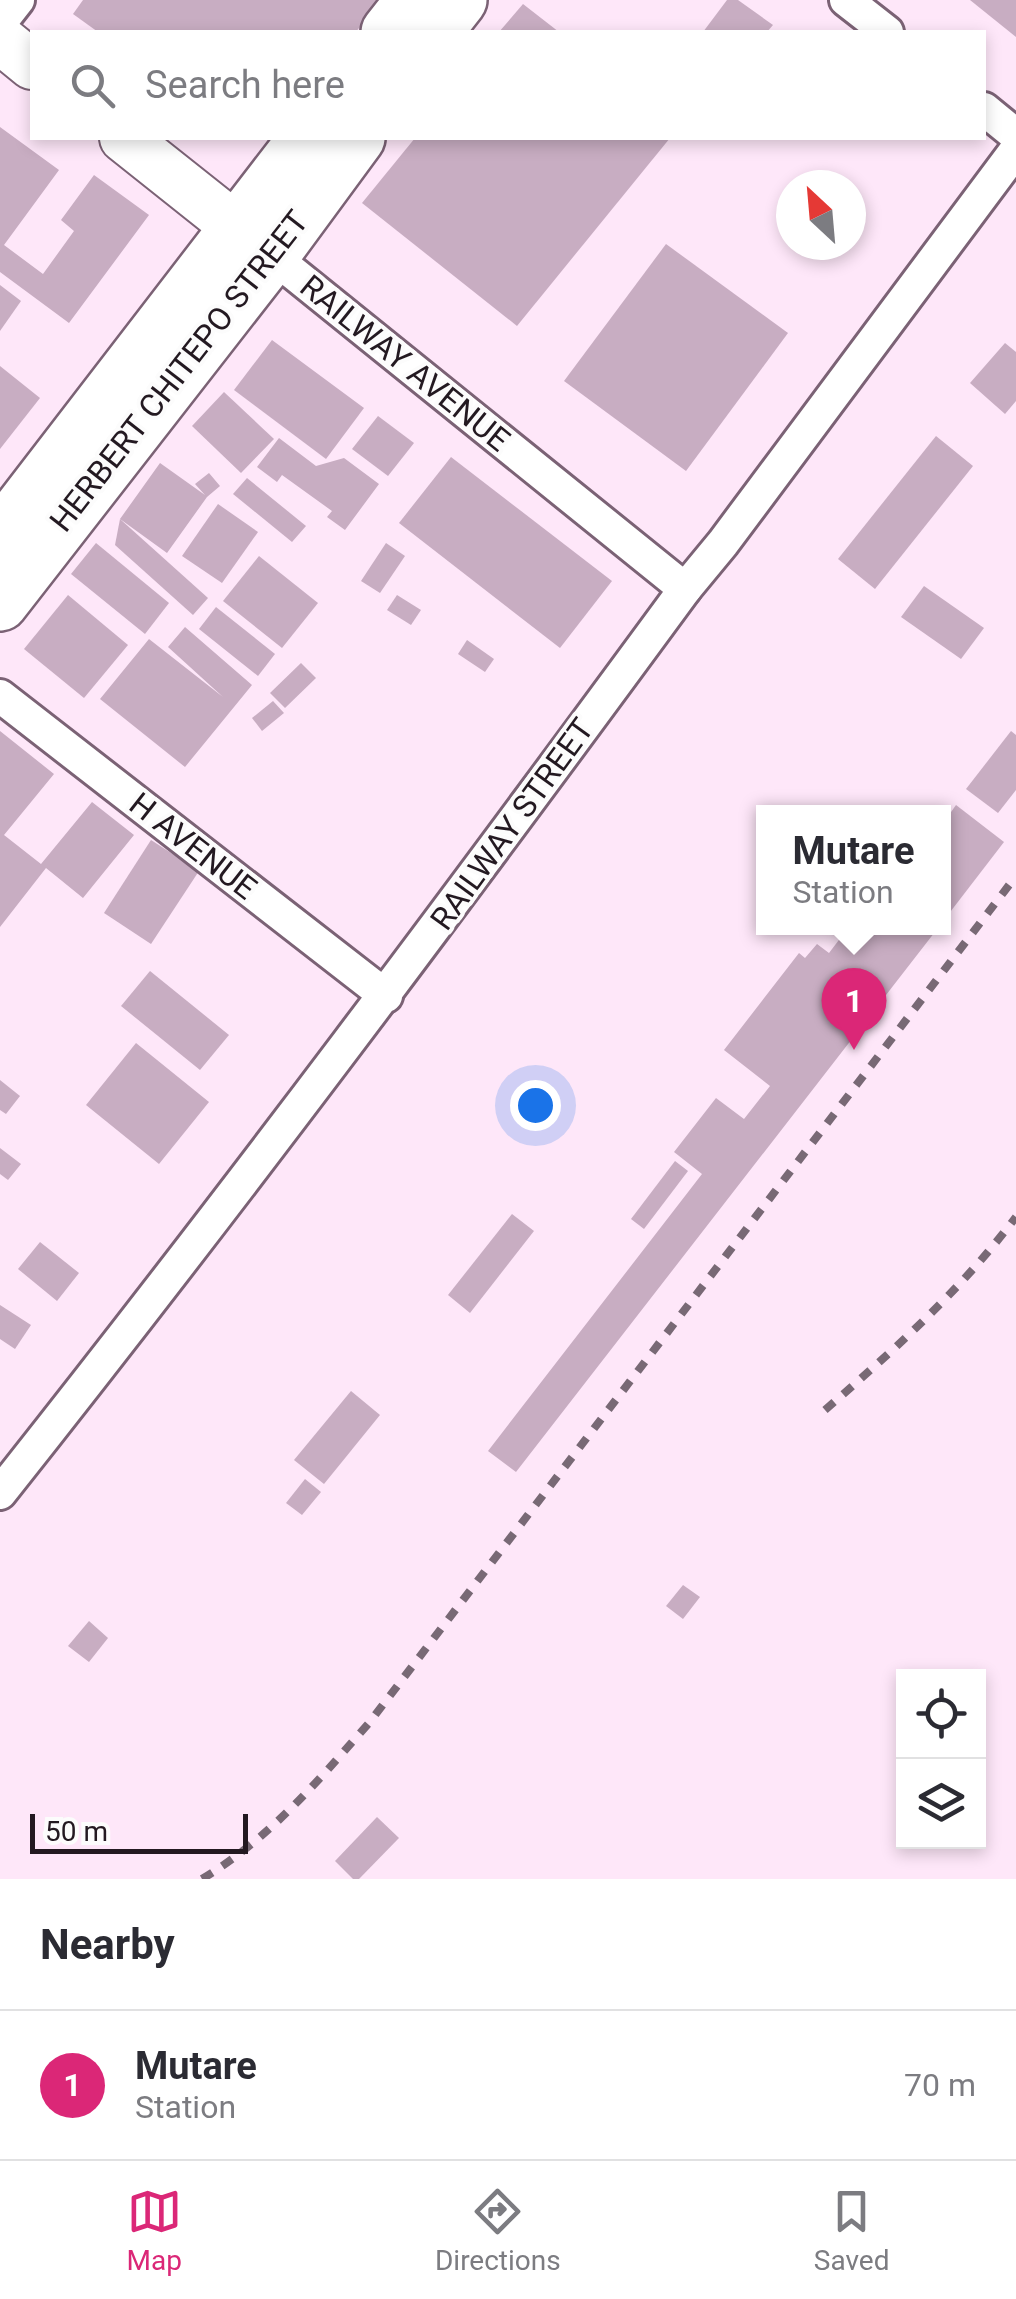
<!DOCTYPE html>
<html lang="en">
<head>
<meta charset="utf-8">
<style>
	body { margin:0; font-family:Roboto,sans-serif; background:#f7f7f7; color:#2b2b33 }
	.controls { position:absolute; right:30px; bottom:30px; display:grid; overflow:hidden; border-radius:0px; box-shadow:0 5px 15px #0003 }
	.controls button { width:90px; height:90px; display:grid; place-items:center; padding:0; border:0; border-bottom:2px solid #e1e1e2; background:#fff; color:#2b2b33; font:50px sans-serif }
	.compass { position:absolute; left:776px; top:170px; width:90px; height:90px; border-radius:50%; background:#fff; box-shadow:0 5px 15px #0003; rotate:334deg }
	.scale { position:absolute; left:30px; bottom:25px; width:218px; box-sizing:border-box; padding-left:10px; border:5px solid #231921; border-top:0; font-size:28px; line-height:35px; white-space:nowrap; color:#231921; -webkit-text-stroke:8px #fcfcfc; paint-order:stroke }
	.you { position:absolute; left:535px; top:1105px; width:35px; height:35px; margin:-25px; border:8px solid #fff; border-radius:50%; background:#1a73e8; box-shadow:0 0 0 15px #1a73e833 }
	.badge { display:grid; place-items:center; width:65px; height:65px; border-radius:50%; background:#db2777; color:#fff; font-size:32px; font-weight:700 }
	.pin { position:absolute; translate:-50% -82px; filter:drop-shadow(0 2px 5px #0008) }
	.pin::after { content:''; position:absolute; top:52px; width:35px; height:30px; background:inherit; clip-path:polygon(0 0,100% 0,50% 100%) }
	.popup { position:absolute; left:756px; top:805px; width:195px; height:130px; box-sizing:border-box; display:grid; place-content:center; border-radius:0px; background:#fff; filter:drop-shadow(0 2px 8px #0005); font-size:32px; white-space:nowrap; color:#7c7c81 }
	.popup b { font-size:38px; color:#2b2b33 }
	.popup::after { content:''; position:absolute; left:50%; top:100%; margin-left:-20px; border:20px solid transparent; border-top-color:#fff }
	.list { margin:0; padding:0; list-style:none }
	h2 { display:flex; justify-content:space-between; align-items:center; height:130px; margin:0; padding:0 40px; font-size:42px }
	h2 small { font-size:32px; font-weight:400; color:#7c7c81 }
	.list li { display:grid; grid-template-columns:65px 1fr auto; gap:30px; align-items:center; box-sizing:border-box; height:150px; padding:0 40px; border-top:2px solid #e1e1e2 }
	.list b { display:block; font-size:38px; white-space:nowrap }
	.list p { margin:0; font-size:32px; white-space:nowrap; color:#7c7c81 }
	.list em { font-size:32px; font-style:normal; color:#7c7c81 }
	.icon { flex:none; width:55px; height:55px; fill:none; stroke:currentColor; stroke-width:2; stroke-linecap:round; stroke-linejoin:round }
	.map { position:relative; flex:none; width:1016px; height:1879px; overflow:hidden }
	.search { position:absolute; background:#fff; box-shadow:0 5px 15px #0003; left:30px; right:30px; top:30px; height:110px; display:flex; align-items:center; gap:25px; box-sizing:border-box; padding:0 35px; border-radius:0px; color:#7c7c81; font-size:38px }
	.sheet { height:280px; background:#fff }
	nav { display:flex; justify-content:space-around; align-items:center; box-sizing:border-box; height:140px; border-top:2px solid #e1e1e2; background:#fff; font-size:28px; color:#7c7c81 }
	nav a { display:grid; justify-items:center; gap:5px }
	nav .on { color:#db2777 }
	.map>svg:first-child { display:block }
</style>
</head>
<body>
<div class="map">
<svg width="1016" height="1879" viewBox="0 0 1016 1879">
	<rect width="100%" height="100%" fill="#fee7f9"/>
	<!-- building -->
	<g fill="#c8adc2">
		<polygon points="83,0 380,0 356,32 98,32 73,14"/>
		<polygon points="727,0 738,0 773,25 767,32 703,32"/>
		<polygon points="970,0 1016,0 1016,37"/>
		<polygon points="523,4 559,32 499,32"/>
		<polygon points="0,127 59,170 4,245 43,274 74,231 61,220 94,175 149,215 69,323 0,272"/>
		<polygon points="415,138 670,138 517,326 362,203"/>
		<polygon points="666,244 788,333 686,471 564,381"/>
		<polygon points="0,285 21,301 0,331"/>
		<polygon points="272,340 364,408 326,459 234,390"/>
		<polygon points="1005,343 1016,352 1016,401 1005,414 970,383"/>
		<polygon points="0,366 40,398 0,449"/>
		<polygon points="224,392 274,439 241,473 192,426"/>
		<polygon points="378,416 414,443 388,476 352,449"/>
		<polygon points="936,436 973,466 875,589 838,559"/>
		<polygon points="279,438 316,466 344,458 379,484 345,530 327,517 332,511 282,475 277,482 257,467"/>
		<polygon points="451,457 612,581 560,648 399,523"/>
		<polygon points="160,463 205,495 195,484 209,473 220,486 207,497 167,553 120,519"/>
		<polygon points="247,478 306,526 292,542 233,494"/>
		<polygon points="218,504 258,532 222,583 182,556"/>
		<polygon points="120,519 208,598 193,615 115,545"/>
		<polygon points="96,543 169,603 145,634 71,574"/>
		<polygon points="386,543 405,556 380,593 361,581"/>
		<polygon points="259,556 318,603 282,648 223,601"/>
		<polygon points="924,586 984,628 961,659 901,617"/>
		<polygon points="68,595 128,645 84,698 24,649"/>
		<polygon points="397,595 421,610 411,625 387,610"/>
		<polygon points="216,607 275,654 258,676 199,629"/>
		<polygon points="185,627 252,685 185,767 100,699 149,639 223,697 168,647"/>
		<polygon points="467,640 494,659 485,672 458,654"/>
		<polygon points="301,663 316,678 285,708 270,693"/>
		<polygon points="273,701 284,713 262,731 252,718"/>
		<polygon points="0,731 54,774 4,835 41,864 92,802 134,835 83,898 46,868 0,927"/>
		<polygon points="1011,731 1016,735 1016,790 998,813 966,789"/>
		<polygon points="956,805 1004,842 944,920 944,822"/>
		<polygon points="151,840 199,871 151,944 104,913"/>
		<polygon points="848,928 938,928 516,1472 488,1451 702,1174 674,1152 716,1098 744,1119 770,1086 724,1050 799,953 805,958 817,944 829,953"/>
		<polygon points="150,971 229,1035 200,1070 121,1006"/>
		<polygon points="136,1043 209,1102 159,1164 86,1105"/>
		<polygon points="0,1080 20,1096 6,1114 0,1110"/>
		<polygon points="0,1148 21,1164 8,1180 0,1174"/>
		<polygon points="675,1161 688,1171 644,1229 631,1219"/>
		<polygon points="512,1214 534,1231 470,1313 448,1295"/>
		<polygon points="40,1242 79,1273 57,1301 18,1269"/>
		<polygon points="0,1305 31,1325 15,1349 0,1339"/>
		<polygon points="351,1391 380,1415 324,1484 294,1460"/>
		<polygon points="305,1479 321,1492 302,1515 286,1503"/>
		<polygon points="683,1585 700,1597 683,1619 666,1606"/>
		<polygon points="89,1621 108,1638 89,1662 68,1646"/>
		<polygon points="377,1817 399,1838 359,1879 353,1879 335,1861"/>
	</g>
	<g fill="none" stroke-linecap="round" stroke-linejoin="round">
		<!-- minor casing -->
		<g stroke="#7b6275" stroke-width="38">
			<g id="minor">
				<polyline points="846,0 887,32"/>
				<polyline points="0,23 18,0"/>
				<polyline points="984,109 1016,135"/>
				<polyline points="271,255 685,589"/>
				<polyline points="0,696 386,996"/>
				<path d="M 0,1493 C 235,1197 461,894 685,589 L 723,543 L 1016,150"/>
			</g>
		</g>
		<!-- secondary casing -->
		<g stroke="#7b6275" stroke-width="52">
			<g id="secondary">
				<polyline points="0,39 32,65"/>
				<polyline points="124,138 266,251"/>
			</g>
		</g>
		<!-- trunk casing -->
		<g stroke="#7b6275" stroke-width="60">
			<g id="trunk">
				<polyline points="389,32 414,0"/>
				<polyline points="434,32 459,0"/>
				<polyline points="0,537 307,138"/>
				<polyline points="0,603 271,255 357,138"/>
			</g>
		</g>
		<!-- minor -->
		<use href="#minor" stroke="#fff" stroke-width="32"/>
		<!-- secondary -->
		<use href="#secondary" stroke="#fff" stroke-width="48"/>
		<!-- trunk -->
		<use href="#trunk" stroke="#fff" stroke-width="55"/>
		<!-- rail -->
		<g stroke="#786975" stroke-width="8" stroke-dasharray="12 12" stroke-linecap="butt">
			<path d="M 825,1410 C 894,1350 960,1291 1016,1217"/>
			<path d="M 202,1879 C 269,1839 318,1781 369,1723 L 1016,876"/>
		</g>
	</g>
	<g text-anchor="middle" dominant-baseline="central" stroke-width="8" stroke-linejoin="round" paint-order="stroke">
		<!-- street labels -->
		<g font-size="32" fill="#231921" stroke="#fcfcfc">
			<text transform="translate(405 363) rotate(39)">RAILWAY AVENUE</text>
			<text transform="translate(179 371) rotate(-52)">HERBERT CHITEPO STREET</text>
			<text transform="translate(512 824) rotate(-54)">RAILWAY STREET</text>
			<text transform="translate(193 846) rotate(38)">H AVENUE</text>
		</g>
	</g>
</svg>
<div class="controls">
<button><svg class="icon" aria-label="locate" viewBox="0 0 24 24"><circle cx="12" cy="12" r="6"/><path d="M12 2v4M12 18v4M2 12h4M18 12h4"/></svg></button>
<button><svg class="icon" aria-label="layers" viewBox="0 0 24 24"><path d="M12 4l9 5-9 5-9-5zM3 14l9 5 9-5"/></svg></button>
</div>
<svg class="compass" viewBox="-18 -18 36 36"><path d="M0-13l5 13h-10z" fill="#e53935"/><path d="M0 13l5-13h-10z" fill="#7c7c81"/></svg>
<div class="scale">50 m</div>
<div class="you"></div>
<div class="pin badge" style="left:854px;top:1050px">1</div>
<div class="popup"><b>Mutare</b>Station</div>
<div class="search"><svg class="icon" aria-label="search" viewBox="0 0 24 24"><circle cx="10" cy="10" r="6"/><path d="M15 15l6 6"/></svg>Search here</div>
</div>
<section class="sheet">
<h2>Nearby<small></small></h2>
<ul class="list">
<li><span class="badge">1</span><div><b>Mutare</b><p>Station</p></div><em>70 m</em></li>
</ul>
</section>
<nav>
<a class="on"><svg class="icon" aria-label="map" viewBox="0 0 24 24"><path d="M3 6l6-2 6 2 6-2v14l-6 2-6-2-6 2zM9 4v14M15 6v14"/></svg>Map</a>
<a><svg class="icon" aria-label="directions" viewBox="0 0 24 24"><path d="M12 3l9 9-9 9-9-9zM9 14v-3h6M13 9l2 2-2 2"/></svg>Directions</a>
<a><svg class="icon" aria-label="saved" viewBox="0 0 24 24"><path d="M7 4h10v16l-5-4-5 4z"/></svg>Saved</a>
</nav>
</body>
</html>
